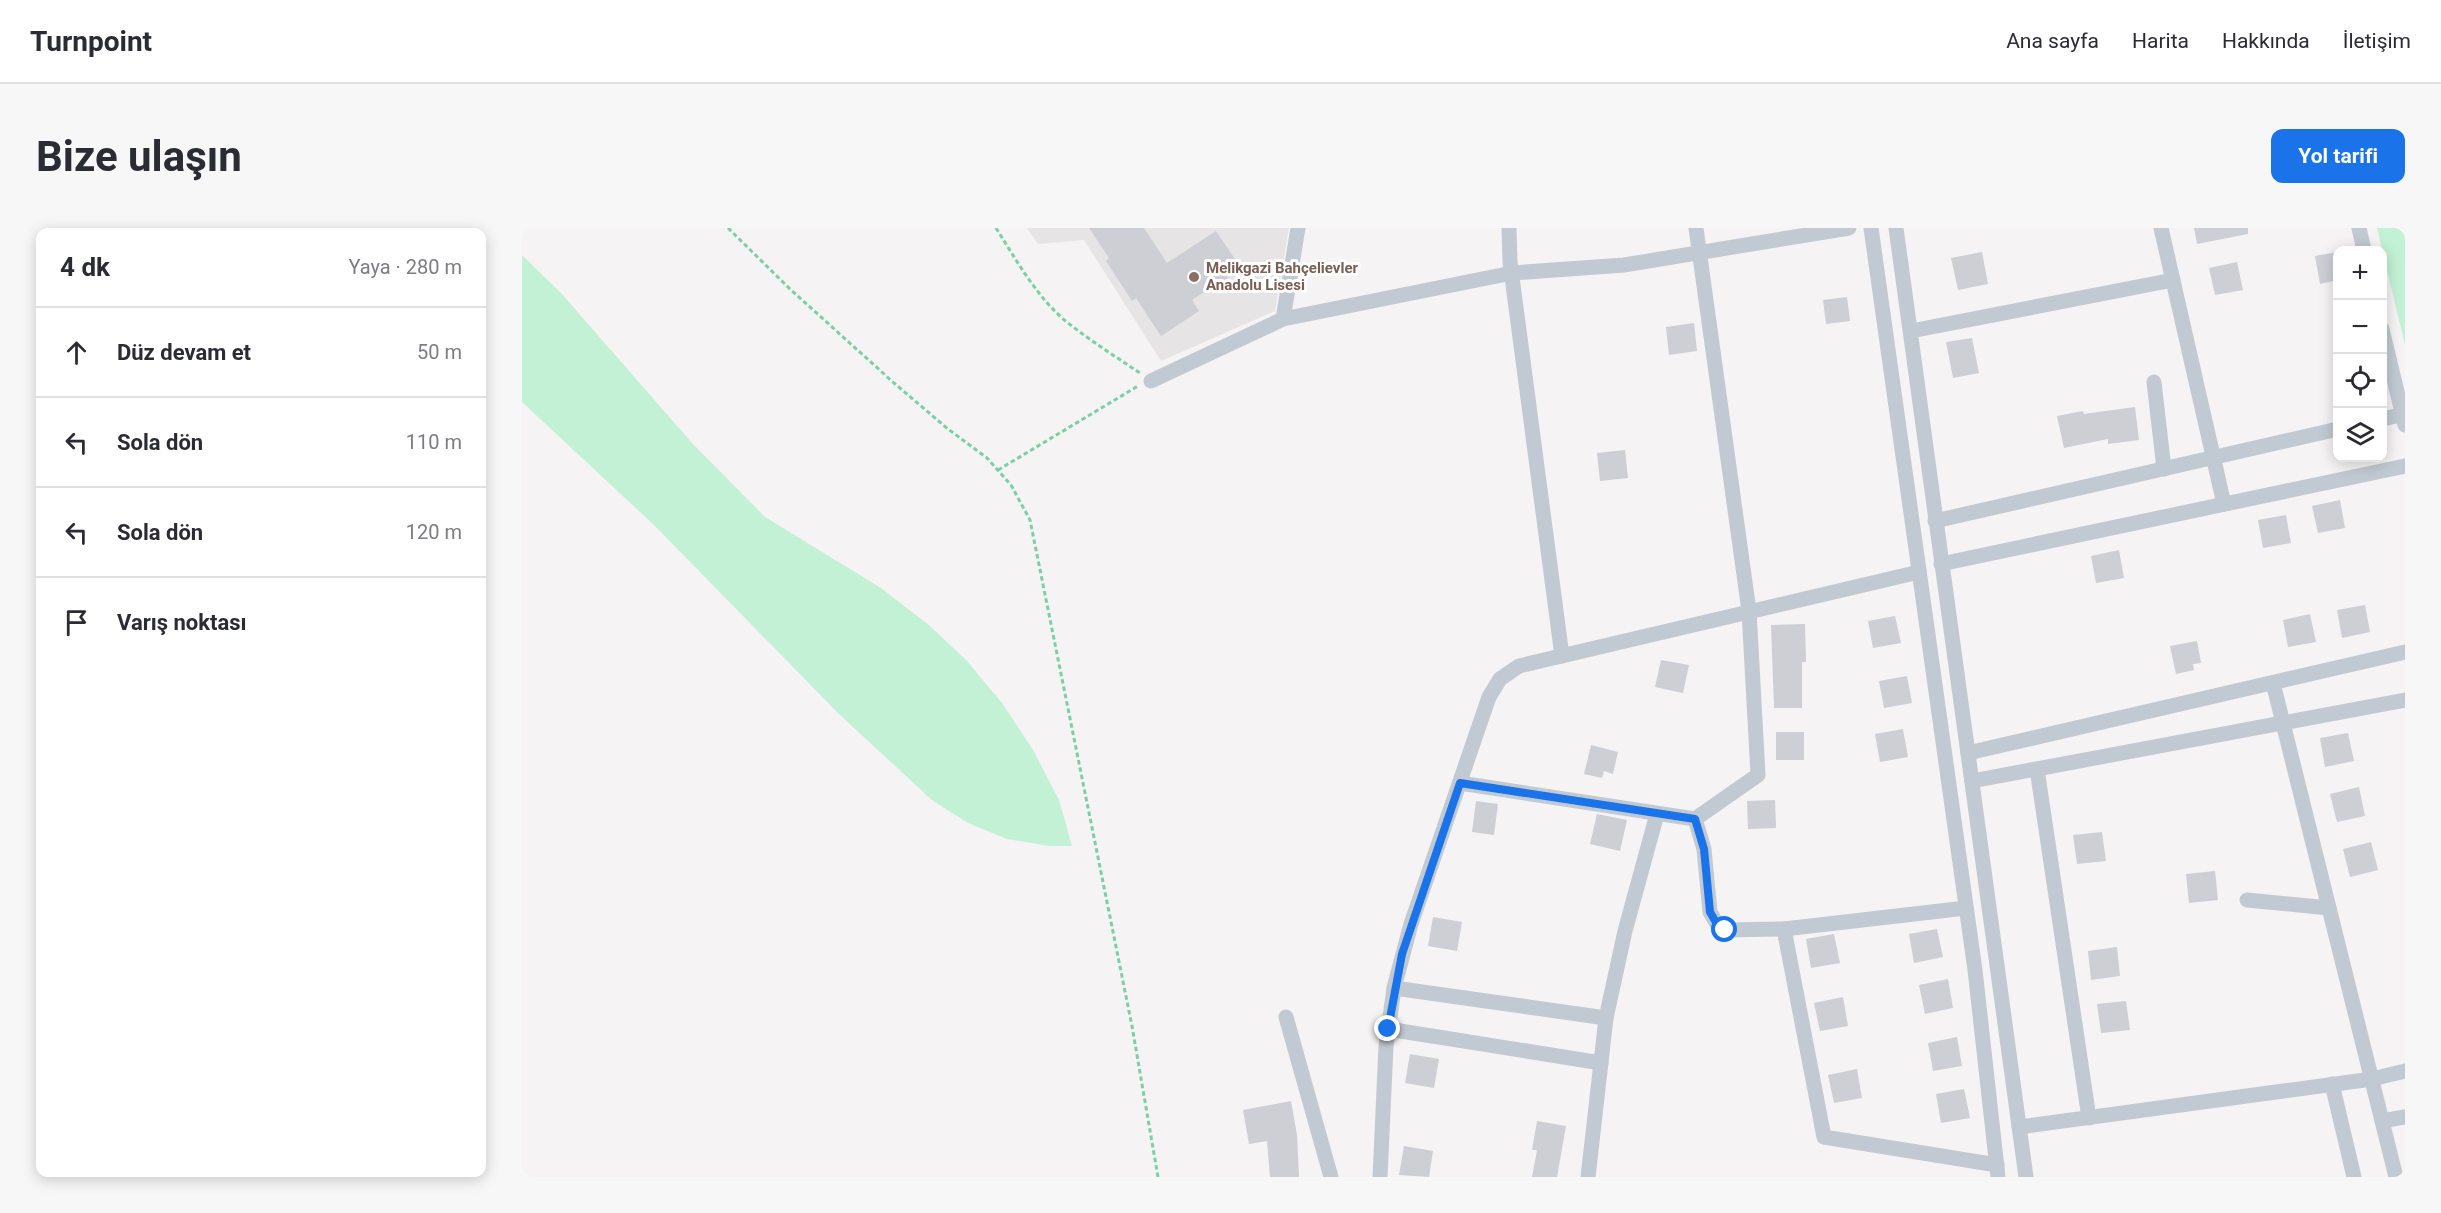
<!DOCTYPE html>
<html lang="tr">
<head>
<meta charset="utf-8">
<style>
	body { margin:0; font-family:Roboto,sans-serif; background:#f7f7f7; color:#2b2b33 }
	.controls { position:absolute; right:18px; top:18px; display:grid; overflow:hidden; border-radius:12px; box-shadow:0 3px 15px #0003 }
	.controls button { width:54px; height:54px; display:grid; place-items:center; padding:0; border:0; border-bottom:2px solid #e1e1e2; background:#fff; color:#2b2b33; font:30px sans-serif }
	.stop { position:absolute; width:18px; height:18px; margin:-14px; border:4px solid #1a73e8; border-radius:50%; background:#fff }
	.stop.end { background:#1a73e8; border-color:#fff; box-shadow:0 2px 6px #0008 }
	.list { margin:0; padding:0; list-style:none }
	h2 { display:flex; justify-content:space-between; align-items:center; height:78px; margin:0; padding:0 24px; font-size:26px }
	h2 small { font-size:20px; font-weight:400; color:#7c7c81 }
	.list li { display:grid; grid-template-columns:39px 1fr auto; gap:18px; align-items:center; box-sizing:border-box; height:90px; padding:0 24px; border-top:2px solid #e1e1e2 }
	.list b { display:block; font-size:22px; white-space:nowrap }
	.list em { font-size:20px; font-style:normal; color:#7c7c81 }
	.icon { flex:none; width:33px; height:33px; fill:none; stroke:currentColor; stroke-width:2; stroke-linecap:round; stroke-linejoin:round }
	.map { position:relative; flex:none; width:1883px; height:949px; overflow:hidden; border-radius:12px }
	header { display:flex; align-items:center; gap:36px; box-sizing:border-box; height:84px; padding:0 30px; background:#fff; border-bottom:2px solid #e1e1e2 }
	header strong { font-size:28px }
	nav { display:flex; gap:33px; margin-inline-start:auto; font-size:21px }
	.intro { display:flex; align-items:center; justify-content:space-between; box-sizing:border-box; height:144px; padding:0 36px }
	h1 { margin:0; font-size:42px }
	.button { padding:15px 27px; border-radius:12px; background:#1a73e8; color:#fff; font-size:21px; font-weight:700 }
	main { display:flex; gap:36px; padding:0 36px }
	aside { flex:1; background:#fff; border-radius:12px; box-shadow:0 3px 15px #0003 }
	.map>svg:first-child { display:block }
</style>
</head>
<body>
<header>
<strong>Turnpoint</strong>
<nav><a>Ana sayfa</a><a>Harita</a><a>Hakkında</a><a>İletişim</a></nav>
</header>
<div class="intro"><h1>Bize ulaşın</h1><a class="button">Yol tarifi</a></div>
<main>
<aside>
<h2>4 dk<small>Yaya · 280 m</small></h2>
<ul class="list">
<li><svg class="icon" aria-label="ahead" viewBox="0 0 24 24"><path d="M12 20V5M6 11l6-6 6 6"/></svg><div><b>Düz devam et</b></div><em>50 m</em></li>
<li><svg class="icon" aria-label="left" viewBox="0 0 24 24"><path d="M17 20v-9H6M10 6l-5 5 5 5"/></svg><div><b>Sola dön</b></div><em>110 m</em></li>
<li><svg class="icon" aria-label="left" viewBox="0 0 24 24"><path d="M17 20v-9H6M10 6l-5 5 5 5"/></svg><div><b>Sola dön</b></div><em>120 m</em></li>
<li><svg class="icon" aria-label="arrive" viewBox="0 0 24 24"><path d="M6 21V4h12l-3 4 3 4H6"/></svg><div><b>Varış noktası</b></div></li>
</ul>
</aside>
<div class="map">
<svg width="1883" height="949" viewBox="0 0 1883 949">
	<rect width="100%" height="100%" fill="#f5f3f3"/>
	<!-- education -->
	<polygon fill="#e6e4e5" points="505,0 767,0 753,83 639,133 562,12 516,16"/>
	<!-- green -->
	<g fill="#c3f1d5">
		<polygon points="1855,0 1883,0 1883,117"/>
		<polygon points="0,27 39,65 170,215 243,289 359,360 408,398 445,433 480,475 511,522 537,572 550,618 528,618 485,611 446,595 411,573 317,486 132,297 0,174"/>
	</g>
	<!-- building -->
	<g fill="#cdcfd5">
		<polygon points="567,0 622,0 645,35 694,3 719,40 705,49 707,53 692,63 690,59 670,72 677,83 639,108 614,70 610,73 584,33 587,30"/>
		<polygon points="1672,0 1726,0 1726,6 1675,16"/>
		<polygon points="1460,24 1466,56 1436,62 1429,30"/>
		<polygon points="1815,24 1815,52 1798,56 1793,28"/>
		<polygon points="1715,34 1721,62 1693,67 1687,40"/>
		<polygon points="1325,69 1328,93 1304,96 1301,72"/>
		<polygon points="1172,95 1175,123 1147,127 1144,99"/>
		<polygon points="1450,110 1457,145 1431,150 1424,114"/>
		<polygon points="1613,179 1617,212 1586,216 1586,211 1542,220 1535,188 1561,183 1562,186"/>
		<polygon points="1103,222 1106,250 1078,253 1075,225"/>
		<polygon points="1818,272 1823,300 1796,305 1790,278"/>
		<polygon points="1764,287 1769,315 1741,320 1736,292"/>
		<polygon points="1597,322 1602,350 1574,355 1569,328"/>
		<polygon points="1843,377 1848,404 1820,410 1815,382"/>
		<polygon points="1788,386 1794,414 1766,419 1761,392"/>
		<polygon points="1373,388 1379,415 1351,420 1346,393"/>
		<polygon points="1283,396 1284,434 1280,434 1280,480 1252,480 1249,397"/>
		<polygon points="1675,413 1679,435 1671,436 1672,442 1654,446 1648,418"/>
		<polygon points="1139,432 1167,437 1161,465 1133,459"/>
		<polygon points="1385,448 1390,475 1362,480 1357,453"/>
		<polygon points="1381,501 1386,529 1358,534 1353,506"/>
		<rect x="1254" y="504" width="28" height="28"/>
		<polygon points="1826,505 1832,533 1803,539 1798,510"/>
		<polygon points="1069,517 1096,524 1091,546 1082,543 1080,550 1062,546"/>
		<polygon points="1837,559 1843,588 1815,594 1808,566"/>
		<polygon points="1253,572 1254,600 1226,601 1225,573"/>
		<polygon points="954,573 976,576 972,607 950,604"/>
		<polygon points="1075,586 1105,592 1098,623 1068,616"/>
		<polygon points="1580,604 1584,633 1555,636 1551,607"/>
		<polygon points="1849,614 1856,642 1828,649 1821,621"/>
		<polygon points="1693,643 1696,672 1667,675 1664,646"/>
		<polygon points="911,689 940,694 935,723 906,718"/>
		<polygon points="1415,701 1421,729 1392,735 1387,706"/>
		<polygon points="1312,706 1318,735 1289,740 1284,711"/>
		<polygon points="1595,719 1598,748 1569,752 1566,723"/>
		<polygon points="1426,751 1431,780 1403,786 1397,757"/>
		<polygon points="1321,769 1326,798 1298,803 1292,775"/>
		<polygon points="1604,773 1608,802 1579,805 1575,776"/>
		<polygon points="1435,809 1440,838 1411,843 1406,815"/>
		<polygon points="888,826 917,831 912,860 883,855"/>
		<polygon points="1335,841 1340,870 1312,875 1306,847"/>
		<polygon points="1442,861 1448,890 1419,895 1414,866"/>
		<polygon points="769,873 775,907 777,949 748,949 745,913 727,916 721,882"/>
		<polygon points="1015,893 1044,898 1035,949 1010,949 1015,922 1010,922"/>
		<polygon points="882,918 911,923 907,949 877,947"/>
	</g>
	<g fill="none" stroke-linecap="round" stroke-linejoin="round">
		<!-- path -->
		<g stroke="#7ad0a6" stroke-width="3" stroke-dasharray="4.5 3" stroke-linecap="butt">
			<polyline points="206,0 268,61 372,155 426,201 465,230 489,257 508,292 610,798 636,949"/>
			<path d="M 474,0 C 495,33 515,70 546,95 C 569,113 594,129 618,145"/>
			<polyline points="476,242 616,158"/>
		</g>
		<!-- street -->
		<g stroke="#c1cad2" stroke-width="15">
			<polyline points="987,0 988,34 1040,428"/>
			<polyline points="1349,0 1453,742 1476,949"/>
			<polyline points="1374,0 1504,949"/>
			<polyline points="1639,0 1702,276"/>
			<polyline points="1837,0 1842,22"/>
			<polyline points="761,91 776,0"/>
			<polyline points="1860,101 1883,197"/>
			<polyline points="1389,103 1651,52"/>
			<polyline points="629,153 761,91 990,45 1102,37 1327,0"/>
			<polyline points="1632,154 1642,241"/>
			<polyline points="1860,191 1883,186"/>
			<polyline points="1413,293 1816,201"/>
			<polyline points="1419,336 1883,238"/>
			<polyline points="1751,455 1874,949"/>
			<polyline points="1446,525 1883,424"/>
			<polyline points="1515,541 1567,890"/>
			<polyline points="1450,553 1883,472"/>
			<polyline points="938,555 1173,591 1236,547 1227,383 1174,0"/>
			<polyline points="1173,591 1182,621 1188,684 1195,696 1203,702 1262,701 1444,680"/>
			<polyline points="1725,672 1807,680"/>
			<polyline points="1262,701 1302,909 1475,937"/>
			<polyline points="872,760 1084,790"/>
			<polyline points="764,789 809,949"/>
			<polyline points="866,801 1079,835"/>
			<polyline points="1810,856 1832,949"/>
			<polyline points="1860,893 1883,889"/>
			<polyline points="1497,899 1850,851 1883,843"/>
			<polyline points="858,949 864,818 872,760 889,696 967,469 978,451 997,438 1397,344"/>
			<polyline points="1066,949 1084,790 1103,703 1135,586"/>
		</g>
	</g>
	<g fill="none" stroke-linecap="round" stroke-linejoin="round">
		<!-- route -->
		<polyline stroke="#1a73e8" stroke-width="8" points="866,801 880,726 938,555 1173,591 1182,621 1188,684 1195,696 1203,702"/>
	</g>
	<!-- markers -->
	<circle fill="#8d6e63" stroke="#fff" stroke-width="2" cx="672" cy="49" r="6"/>
	<g text-anchor="middle" dominant-baseline="central" stroke-width="6" stroke-linejoin="round" paint-order="stroke">
		<!-- education labels -->
		<g font-size="15" font-weight="bold" fill="#785e54" stroke="#fff" text-anchor="start">
			<text x="684" y="40">Melikgazi Bahçelievler<tspan x="684" dy="17">Anadolu Lisesi</tspan></text>
		</g>
	</g>
</svg>
<div class="controls">
<button>+</button>
<button>−</button>
<button><svg class="icon" aria-label="locate" viewBox="0 0 24 24"><circle cx="12" cy="12" r="6"/><path d="M12 2v4M12 18v4M2 12h4M18 12h4"/></svg></button>
<button><svg class="icon" aria-label="layers" viewBox="0 0 24 24"><path d="M12 4l9 5-9 5-9-5zM3 14l9 5 9-5"/></svg></button>
</div>
<div class="stop" style="left:1203px;top:702px"></div>
<div class="stop end" style="left:866px;top:801px"></div>
</div>
</main>
</body>
</html>
